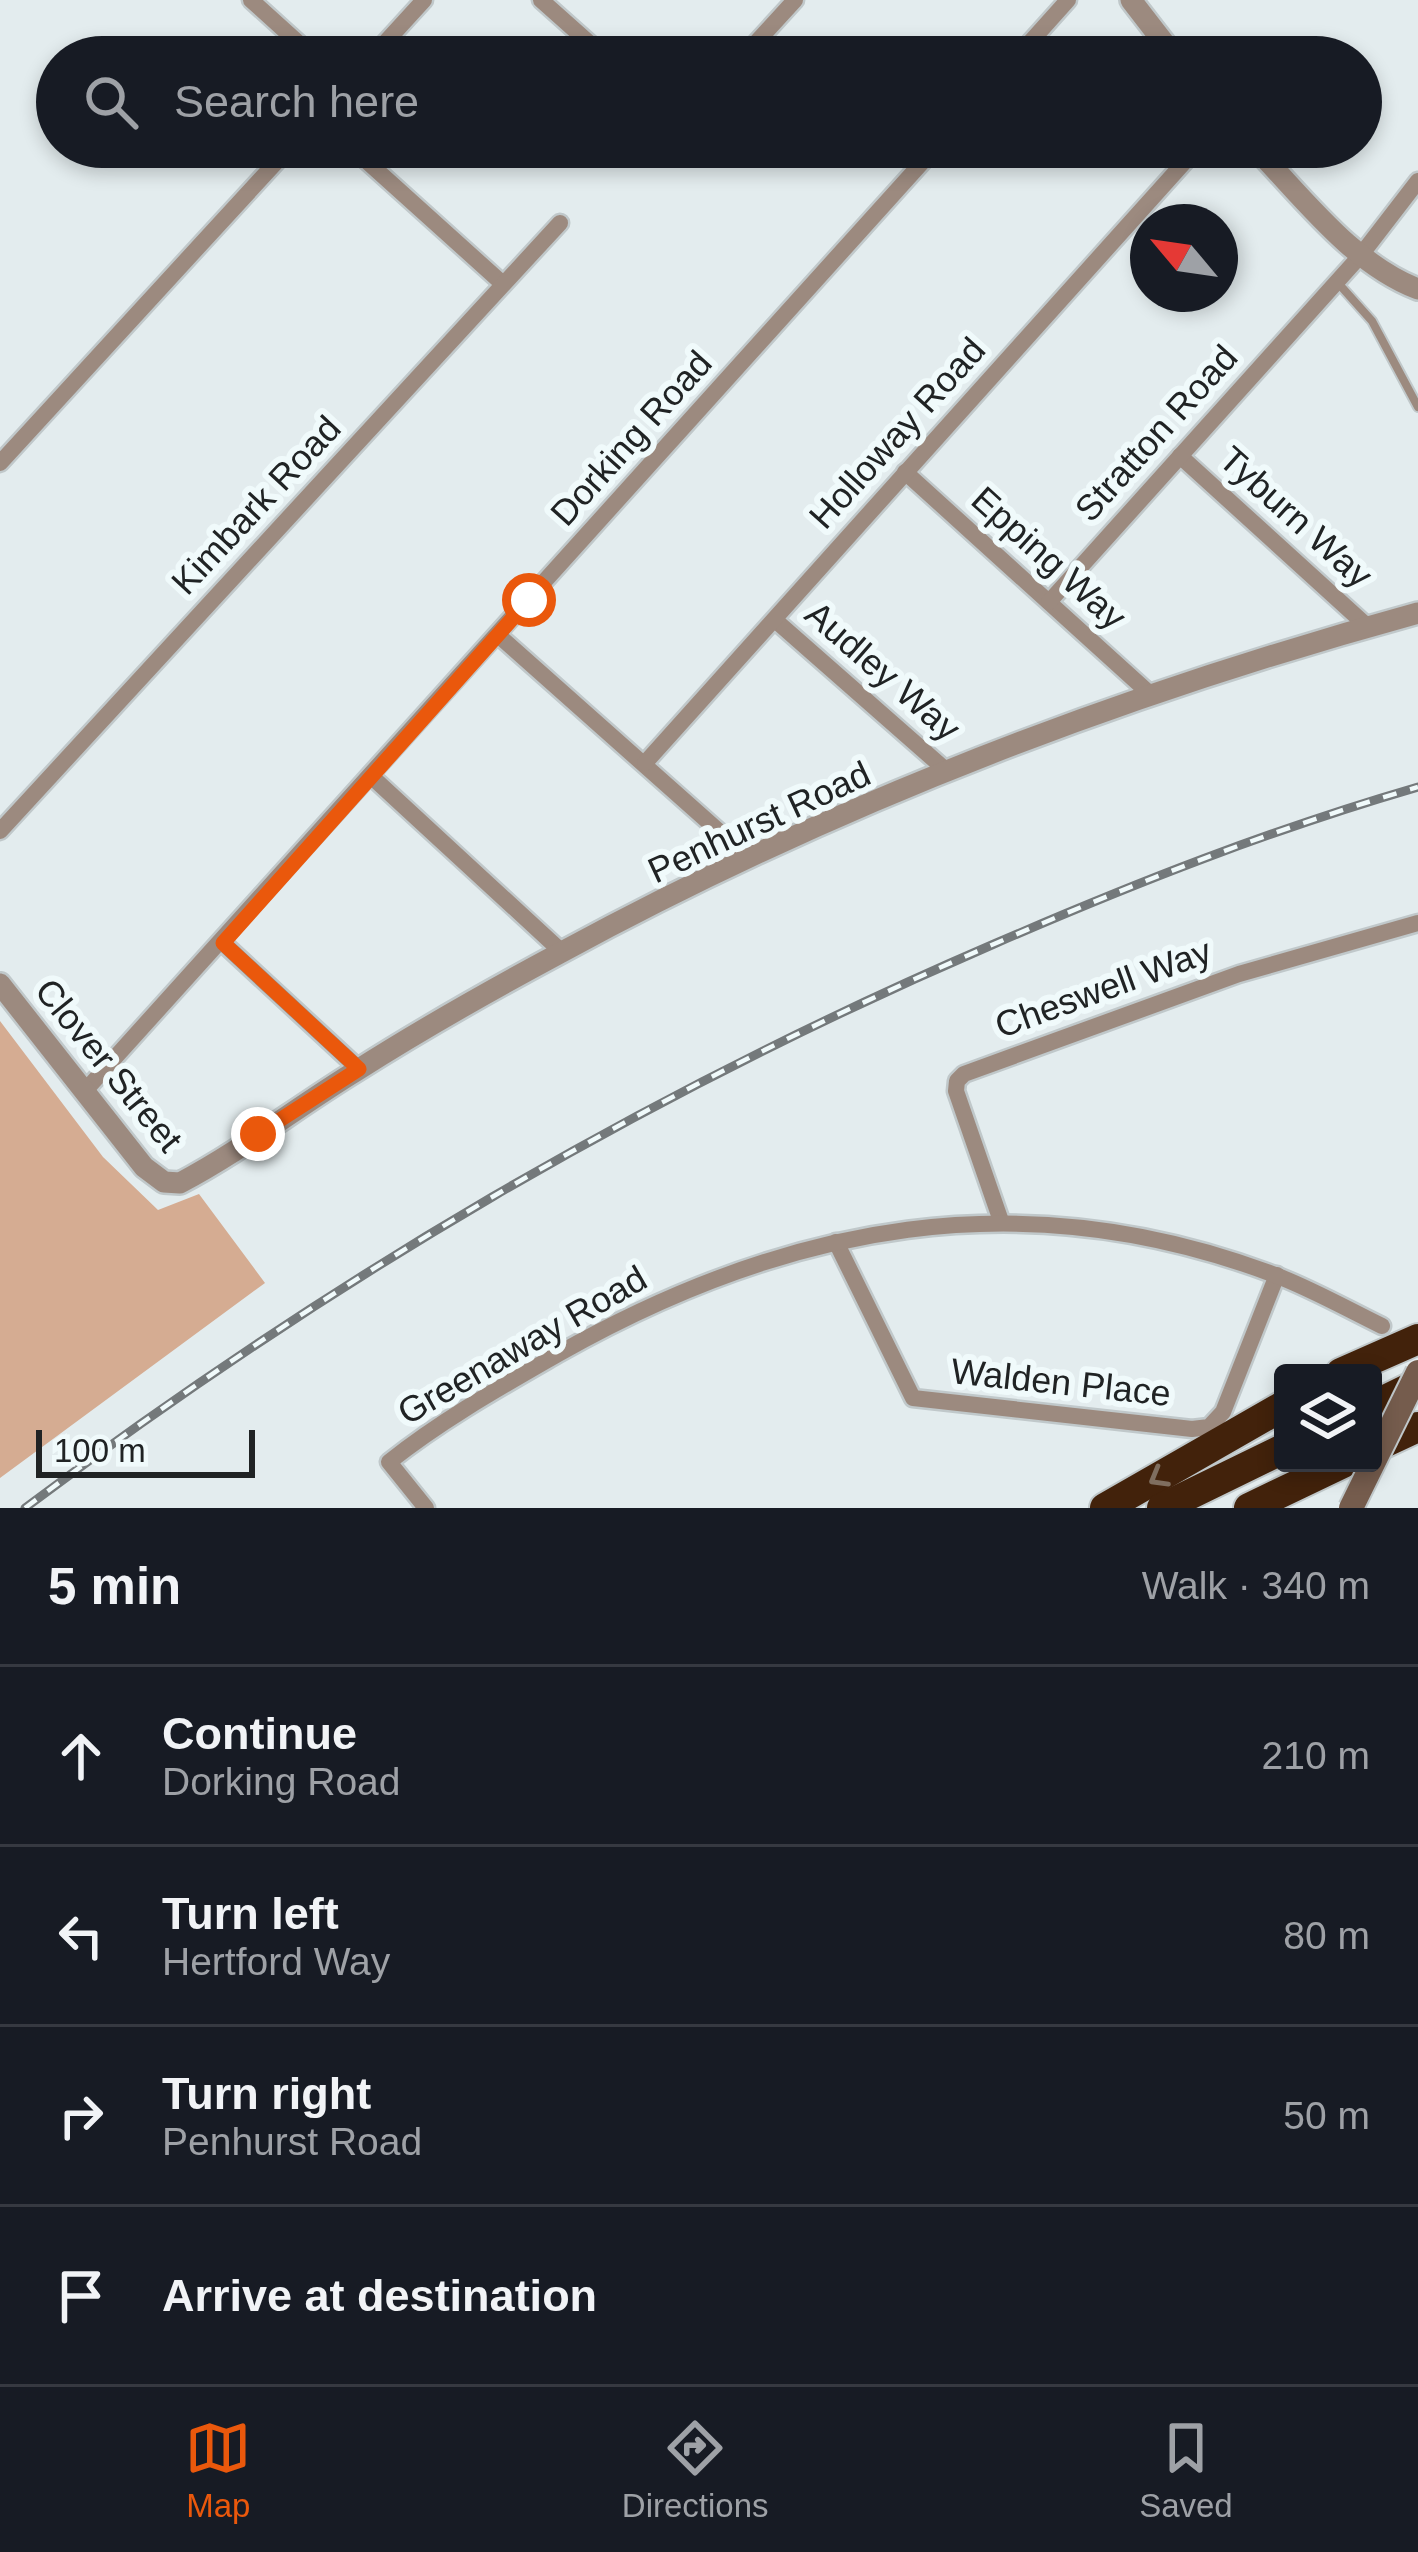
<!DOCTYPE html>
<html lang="en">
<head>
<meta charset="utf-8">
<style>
	body { margin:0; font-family:Arial,sans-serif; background:#242831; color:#f1f3f6 }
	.controls { position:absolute; right:36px; bottom:36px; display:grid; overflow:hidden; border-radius:12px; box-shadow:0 6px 18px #0003 }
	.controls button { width:108px; height:108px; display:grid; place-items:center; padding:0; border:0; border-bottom:3px solid #363941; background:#171b24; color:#f1f3f6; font:60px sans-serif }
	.compass { position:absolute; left:1130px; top:204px; width:108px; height:108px; border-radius:50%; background:#171b24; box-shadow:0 6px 18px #0003; rotate:299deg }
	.scale { position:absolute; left:36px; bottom:30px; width:219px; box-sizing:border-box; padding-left:12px; border:6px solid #202324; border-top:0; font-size:33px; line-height:42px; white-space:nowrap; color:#202324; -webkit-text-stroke:9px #f0fafb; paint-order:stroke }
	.stop { position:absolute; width:36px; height:36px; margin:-27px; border:9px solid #ea580c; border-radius:50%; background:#fff }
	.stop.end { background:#ea580c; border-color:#fff; box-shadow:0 3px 12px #0008 }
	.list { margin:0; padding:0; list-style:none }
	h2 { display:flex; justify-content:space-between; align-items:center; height:156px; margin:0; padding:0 48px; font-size:51px }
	h2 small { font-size:39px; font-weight:400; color:#9ea1a6 }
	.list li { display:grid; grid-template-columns:78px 1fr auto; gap:36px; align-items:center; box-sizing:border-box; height:180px; padding:0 48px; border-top:3px solid #363941 }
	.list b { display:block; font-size:45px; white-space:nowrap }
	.list p { margin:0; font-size:39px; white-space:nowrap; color:#9ea1a6 }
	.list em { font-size:39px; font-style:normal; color:#9ea1a6 }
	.icon { flex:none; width:66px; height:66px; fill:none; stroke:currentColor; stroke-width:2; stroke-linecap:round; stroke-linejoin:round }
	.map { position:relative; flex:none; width:1418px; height:1508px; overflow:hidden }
	.search { position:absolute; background:#171b24; box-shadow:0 6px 18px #0003; left:36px; right:36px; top:36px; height:132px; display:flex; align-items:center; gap:30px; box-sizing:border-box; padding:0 42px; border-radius:66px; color:#9ea1a6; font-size:45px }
	.sheet { height:876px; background:#171b24 }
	nav { display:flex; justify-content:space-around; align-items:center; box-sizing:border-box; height:168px; border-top:3px solid #363941; background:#171b24; font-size:33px; color:#9ea1a6 }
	nav a { display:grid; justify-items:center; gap:6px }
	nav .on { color:#ea580c }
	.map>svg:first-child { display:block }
</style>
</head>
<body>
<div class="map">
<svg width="1418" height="1508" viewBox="0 0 1418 1508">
	<rect width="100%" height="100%" fill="#e3ecee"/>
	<!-- forest -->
	<polygon fill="#d5ac92" points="0,1021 103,1157 158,1210 199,1194 265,1283 0,1478"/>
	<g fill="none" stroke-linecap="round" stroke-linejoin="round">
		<!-- service casing -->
		<g stroke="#c0c8ca" stroke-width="12">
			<polyline id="service" points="1338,283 1372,321 1418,407"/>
		</g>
		<!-- minor casing -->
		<g stroke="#c0c8ca" stroke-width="21">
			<g id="minor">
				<polyline points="251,0 314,57"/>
				<polyline points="541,0 605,57"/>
				<polyline points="372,57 424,0"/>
				<polyline points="743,57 795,0"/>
				<polyline points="1017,57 1068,0"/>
				<polyline points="351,147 503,284"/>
				<polyline points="1180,456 1368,627"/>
				<polyline points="0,463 290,147"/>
				<polyline points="905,472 1149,693"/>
				<polyline points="1049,602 1361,255 1418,181"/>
				<polyline points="775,620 948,772"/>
				<polyline points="498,635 749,858"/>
				<polyline points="645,763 1198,147"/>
				<polyline points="371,776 562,952"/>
				<polyline points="0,831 560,223"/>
				<polyline points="223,943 359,1069"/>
				<polyline points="84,1092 936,147"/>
				<polyline points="1001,1221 956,1091 957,1081 964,1074 1239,974 1418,923"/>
				<polyline points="836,1242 913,1398 1192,1429 1209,1427 1223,1412 1277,1275"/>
				<path d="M 426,1508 L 389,1462 C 442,1420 499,1388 558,1354 C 787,1224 1023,1179 1275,1275 C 1312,1289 1347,1309 1382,1326"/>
			</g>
		</g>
		<!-- tertiary casing -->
		<g stroke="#c0c8ca" stroke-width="26">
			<g id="tertiary">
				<polyline points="1131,0 1175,57"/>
				<path d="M 1254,147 C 1302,196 1352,264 1418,289"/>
				<path d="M 0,984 L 144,1167 L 164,1182 L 180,1183 C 241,1151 297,1107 356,1071 C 422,1029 491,990 560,953 C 830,806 1122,694 1418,613"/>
			</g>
		</g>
		<!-- motorway casing -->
		<g stroke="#c0c8ca" stroke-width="34">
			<g id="motorway">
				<polyline points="1341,1373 1418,1339"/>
				<polyline points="1373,1406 1418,1384"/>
				<polyline points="1373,1448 1418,1427"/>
				<polyline points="1105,1508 1283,1406"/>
				<polyline points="1162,1508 1283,1449"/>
				<polyline points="1249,1508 1343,1463"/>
			</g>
		</g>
		<!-- service -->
		<use href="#service" stroke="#9c8a7f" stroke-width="8"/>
		<!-- minor -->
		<use href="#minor" stroke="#9c8a7f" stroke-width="16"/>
		<!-- tertiary -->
		<use href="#tertiary" stroke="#9c8a7f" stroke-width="21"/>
		<!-- motorway -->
		<use href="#motorway" stroke="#42220b" stroke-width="30"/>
		<!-- rail casing -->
		<g stroke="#74797b" stroke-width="9">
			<path id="rail" d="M 25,1508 C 331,1279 643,1095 994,944 C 1135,883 1270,830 1418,787"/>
		</g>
		<!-- rail -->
		<use href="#rail" stroke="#f0fafb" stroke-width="4.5" stroke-dasharray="14" stroke-linecap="butt"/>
		<!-- secondary-bridge casing -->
		<g stroke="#c0c8ca" stroke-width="28" stroke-linecap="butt">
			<polyline id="secondary-bridge" points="1351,1508 1418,1372"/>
		</g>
		<!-- secondary-bridge -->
		<use href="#secondary-bridge" stroke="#755c4d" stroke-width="24"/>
	</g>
	<!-- one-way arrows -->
	<defs><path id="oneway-chevron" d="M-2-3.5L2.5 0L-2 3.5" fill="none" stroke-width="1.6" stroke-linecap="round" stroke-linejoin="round" transform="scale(3)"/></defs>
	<use stroke="#7f6e5f" href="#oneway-chevron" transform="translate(1158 1478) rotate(150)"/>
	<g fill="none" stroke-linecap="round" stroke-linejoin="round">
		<!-- route -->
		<polyline stroke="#ea580c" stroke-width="15" points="258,1134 359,1069 223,943 529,600"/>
	</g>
	<g text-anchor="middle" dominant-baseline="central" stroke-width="12" stroke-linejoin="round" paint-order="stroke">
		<!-- street labels -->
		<g font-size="36" fill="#202324" stroke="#f0fafb">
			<text transform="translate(897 433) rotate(-48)">Holloway Road</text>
			<text transform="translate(1156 433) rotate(-48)">Stratton Road</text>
			<text transform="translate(631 438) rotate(-48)">Dorking Road</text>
			<text transform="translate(256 505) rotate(-47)">Kimbark Road</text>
			<text transform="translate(1296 517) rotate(42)">Tyburn Way</text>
			<text transform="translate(1049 558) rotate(42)">Epping Way</text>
			<text transform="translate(883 671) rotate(41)">Audley Way</text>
			<text transform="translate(759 822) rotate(-25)">Penhurst Road</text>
			<text transform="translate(1103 988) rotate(-20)">Cheswell Way</text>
			<text transform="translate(109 1065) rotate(51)">Clover Street</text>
			<text transform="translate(522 1345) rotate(-30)">Greenaway Road</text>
			<text transform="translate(1061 1382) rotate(6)">Walden Place</text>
		</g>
	</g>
</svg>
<div class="controls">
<button><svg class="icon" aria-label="layers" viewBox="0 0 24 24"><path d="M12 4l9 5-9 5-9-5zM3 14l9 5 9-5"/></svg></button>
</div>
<svg class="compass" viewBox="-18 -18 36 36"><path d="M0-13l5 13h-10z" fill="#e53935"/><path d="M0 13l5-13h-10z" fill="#9ea1a6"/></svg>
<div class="scale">100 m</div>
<div class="stop" style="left:529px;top:600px"></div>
<div class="stop end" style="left:258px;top:1134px"></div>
<div class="search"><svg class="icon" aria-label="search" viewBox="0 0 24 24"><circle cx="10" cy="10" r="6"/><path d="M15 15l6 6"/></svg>Search here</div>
</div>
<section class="sheet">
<h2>5 min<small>Walk · 340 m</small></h2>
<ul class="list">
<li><svg class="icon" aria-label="ahead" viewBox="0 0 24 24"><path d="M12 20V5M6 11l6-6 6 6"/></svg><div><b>Continue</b><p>Dorking Road</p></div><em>210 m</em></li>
<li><svg class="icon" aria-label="left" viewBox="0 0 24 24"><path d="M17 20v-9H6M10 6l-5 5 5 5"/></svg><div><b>Turn left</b><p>Hertford Way</p></div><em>80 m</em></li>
<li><svg class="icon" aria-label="right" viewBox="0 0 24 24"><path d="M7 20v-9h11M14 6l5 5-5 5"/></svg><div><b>Turn right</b><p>Penhurst Road</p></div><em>50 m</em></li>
<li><svg class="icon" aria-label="arrive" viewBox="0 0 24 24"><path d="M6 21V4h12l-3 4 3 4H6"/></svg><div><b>Arrive at destination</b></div></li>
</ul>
</section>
<nav>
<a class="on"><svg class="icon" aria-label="map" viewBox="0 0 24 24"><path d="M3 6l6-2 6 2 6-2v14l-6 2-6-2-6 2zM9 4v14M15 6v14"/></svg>Map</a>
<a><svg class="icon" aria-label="directions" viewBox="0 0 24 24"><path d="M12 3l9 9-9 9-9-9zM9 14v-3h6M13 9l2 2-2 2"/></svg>Directions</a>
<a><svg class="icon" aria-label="saved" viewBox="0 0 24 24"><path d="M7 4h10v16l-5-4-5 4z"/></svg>Saved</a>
</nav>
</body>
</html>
